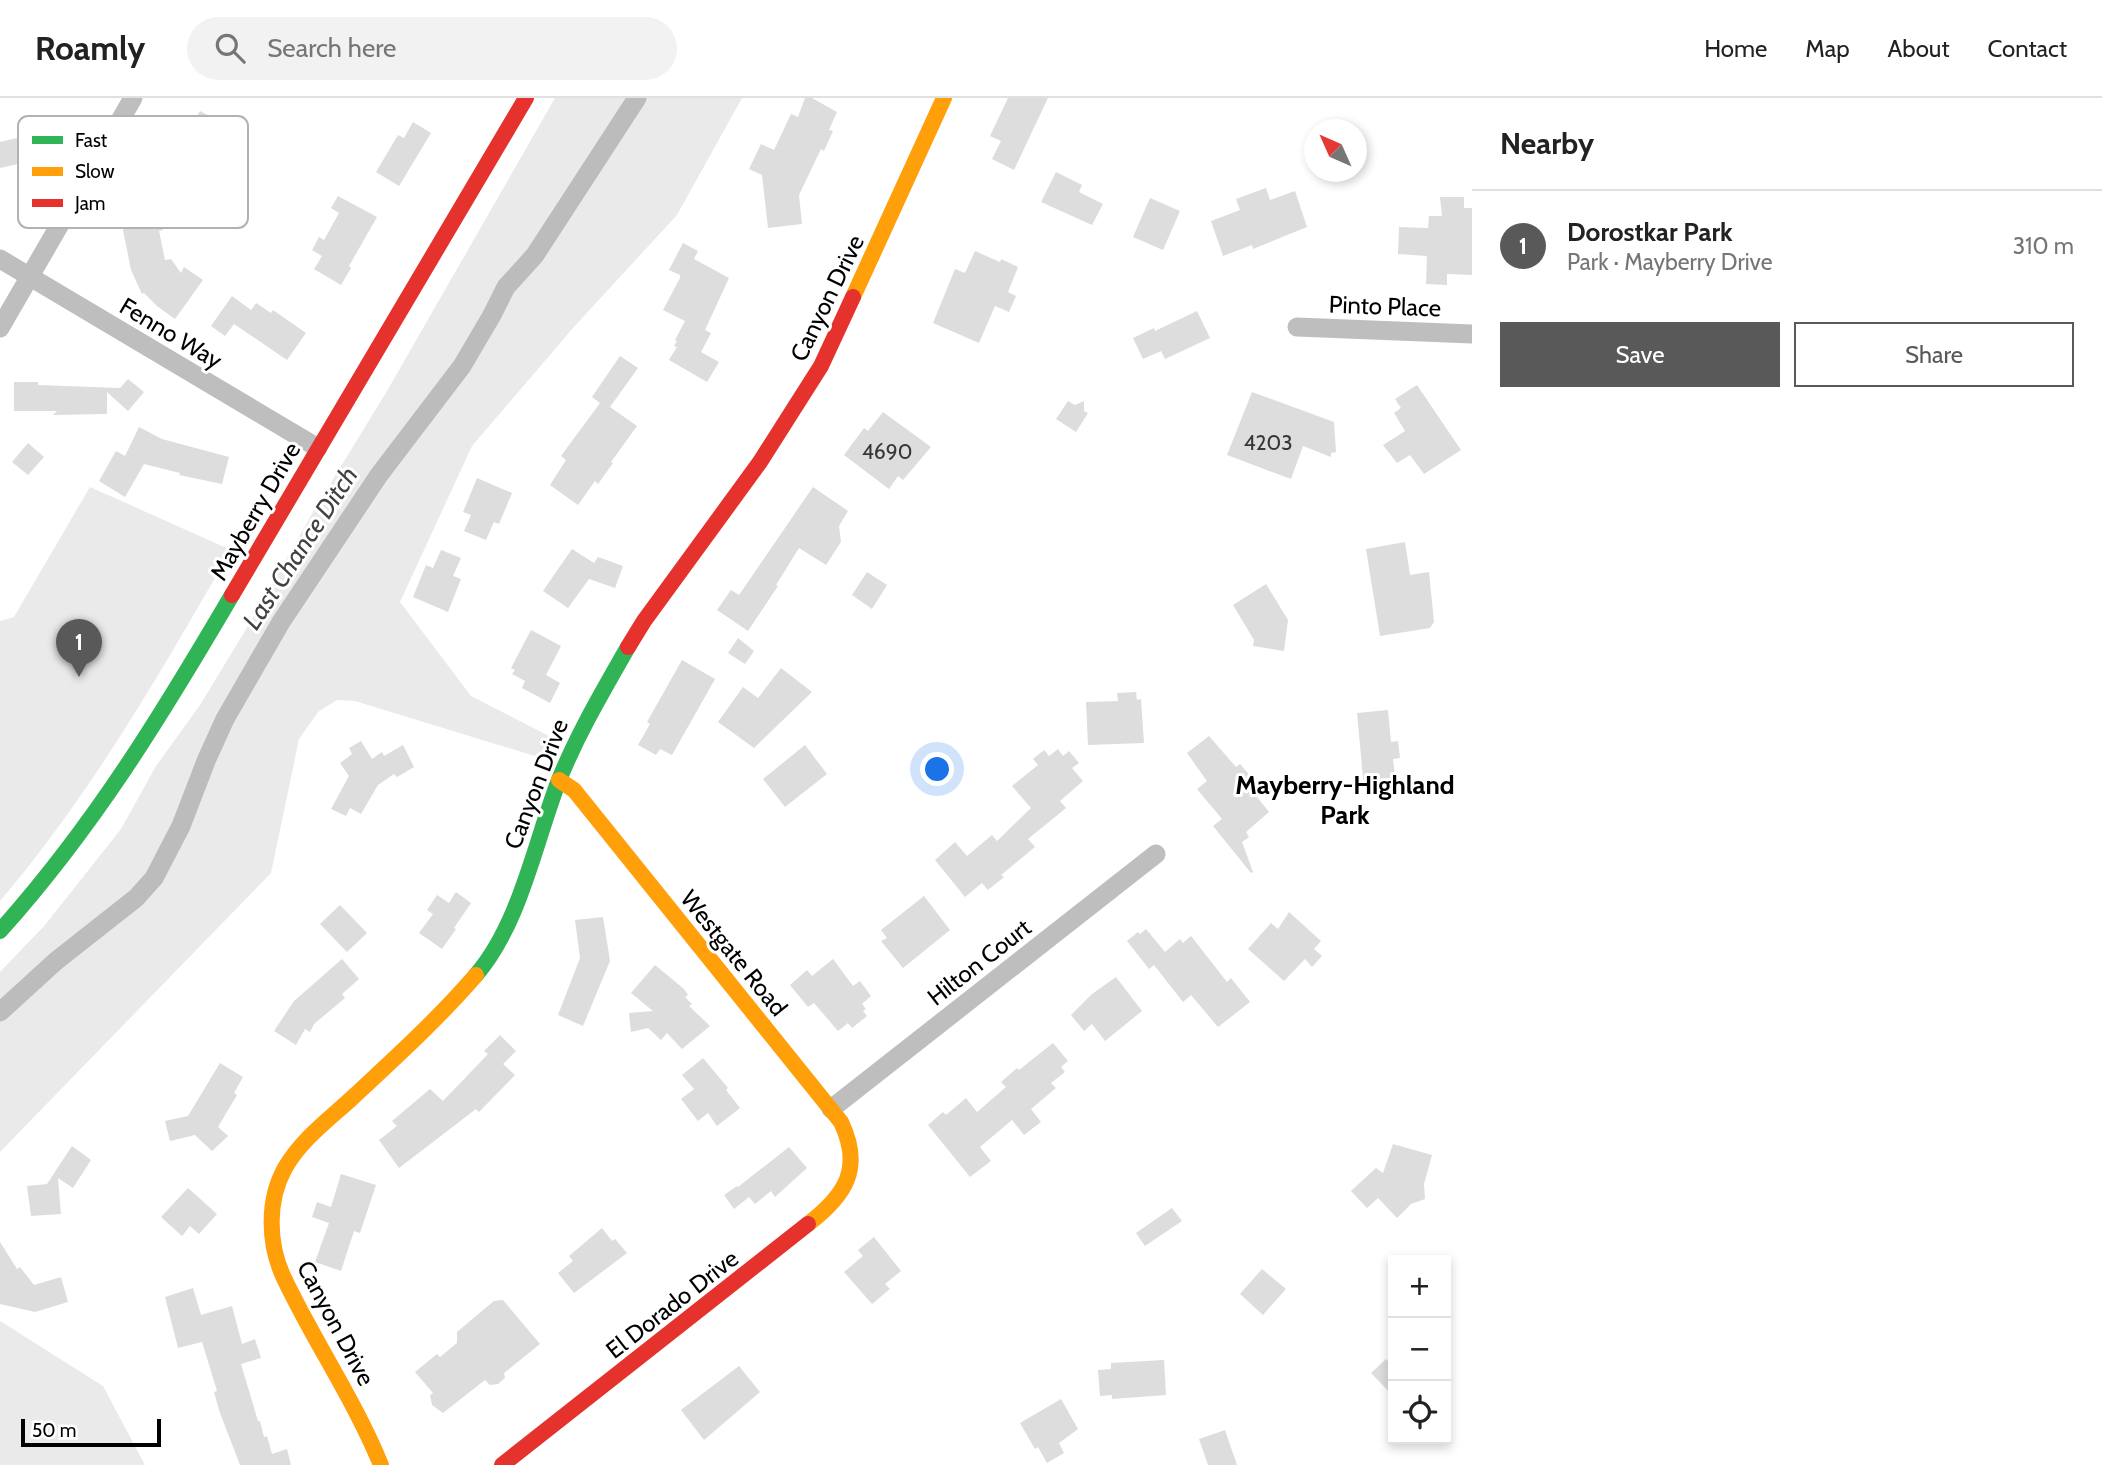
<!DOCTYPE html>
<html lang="en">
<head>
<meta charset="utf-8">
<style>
	body { margin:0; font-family:Cabin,sans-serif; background:#f2f2f2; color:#222 }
	.controls { position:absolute; right:21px; bottom:21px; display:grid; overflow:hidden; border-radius:0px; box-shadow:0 4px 10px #0003 }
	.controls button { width:63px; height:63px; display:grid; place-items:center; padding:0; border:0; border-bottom:2px solid #e0e0e0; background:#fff; color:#222; font:35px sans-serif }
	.compass { position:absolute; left:1304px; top:21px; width:63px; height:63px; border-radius:50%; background:#fff; box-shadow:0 4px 10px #0003; rotate:315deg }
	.scale { position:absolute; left:21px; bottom:18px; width:140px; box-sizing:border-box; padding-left:7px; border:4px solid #000; border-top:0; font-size:19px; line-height:24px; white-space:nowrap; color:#000; -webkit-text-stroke:5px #fff; paint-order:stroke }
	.you { position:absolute; left:938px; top:672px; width:24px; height:24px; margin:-18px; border:5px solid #fff; border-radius:50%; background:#1a73e8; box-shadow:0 0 0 10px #1a73e833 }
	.badge { display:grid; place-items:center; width:46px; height:46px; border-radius:50%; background:#595959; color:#fff; font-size:23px; font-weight:700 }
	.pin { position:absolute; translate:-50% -58px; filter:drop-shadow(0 2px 4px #0008) }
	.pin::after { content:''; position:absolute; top:37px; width:24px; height:21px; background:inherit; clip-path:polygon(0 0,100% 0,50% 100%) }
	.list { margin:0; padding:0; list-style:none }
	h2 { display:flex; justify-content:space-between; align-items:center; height:91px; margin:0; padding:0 28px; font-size:30px }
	h2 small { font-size:23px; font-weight:400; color:#767676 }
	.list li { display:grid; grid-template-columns:46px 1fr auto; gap:21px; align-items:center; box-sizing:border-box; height:112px; padding:0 28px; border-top:2px solid #e0e0e0 }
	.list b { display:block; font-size:26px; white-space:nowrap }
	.list p { margin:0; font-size:23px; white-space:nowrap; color:#767676 }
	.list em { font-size:23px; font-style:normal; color:#767676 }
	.actions { display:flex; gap:14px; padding:21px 28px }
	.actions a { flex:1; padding:16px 0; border:2px solid #595959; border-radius:0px; text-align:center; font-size:24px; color:#595959 }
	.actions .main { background:#595959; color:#fff }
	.icon { flex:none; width:38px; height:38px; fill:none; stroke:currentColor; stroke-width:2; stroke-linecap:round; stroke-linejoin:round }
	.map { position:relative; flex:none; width:1472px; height:1367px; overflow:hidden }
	header { display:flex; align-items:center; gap:42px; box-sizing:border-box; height:98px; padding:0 35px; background:#fff; border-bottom:2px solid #e0e0e0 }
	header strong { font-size:33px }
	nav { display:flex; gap:38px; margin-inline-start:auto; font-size:24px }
	.search { width:490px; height:63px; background:#f2f2f2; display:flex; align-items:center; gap:18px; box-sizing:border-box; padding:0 24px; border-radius:38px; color:#767676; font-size:26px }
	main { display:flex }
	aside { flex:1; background:#fff }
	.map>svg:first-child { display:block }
</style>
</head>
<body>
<header>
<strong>Roamly</strong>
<div class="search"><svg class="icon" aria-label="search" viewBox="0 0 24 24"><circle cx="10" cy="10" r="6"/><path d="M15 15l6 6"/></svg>Search here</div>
<nav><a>Home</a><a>Map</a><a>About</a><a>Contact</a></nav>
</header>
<main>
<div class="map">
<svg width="1472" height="1367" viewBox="0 0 1472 1367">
	<rect width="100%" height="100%" fill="#fff"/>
	<!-- green -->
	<g fill="#eaeaea">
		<polygon points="555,0 742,0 677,117 573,230 472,348 400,504 471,598 561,644 551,663 355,603 337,602 318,614 299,641 271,775 0,1054 0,874 45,827 121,731 156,668 200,607 245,533 313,414 387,293"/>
		<path d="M 90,389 L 231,452 C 161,574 91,696 0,803 L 0,523 L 14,519 Z"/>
		<polygon points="0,1223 103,1288 145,1367 0,1367"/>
	</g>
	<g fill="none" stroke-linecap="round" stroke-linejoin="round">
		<!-- canal -->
		<polyline stroke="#bcbcbc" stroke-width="19" points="0,914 56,863 136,800 154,780 181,728 206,663 225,621 281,524 379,377 462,268 492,217 506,189 535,157 637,0"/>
	</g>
	<!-- building -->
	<g fill="#ddd">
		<polygon points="805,0 812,0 837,14 829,32 833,33 824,53 821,51 799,97 802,126 768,130 762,77 749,71 761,46 774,52 791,16 798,19"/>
		<polygon points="1008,0 1048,0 1014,72 992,61 1001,43 990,38"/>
		<polygon points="200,13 223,25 214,42 234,53 222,76 196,62 188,78 169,68"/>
		<polygon points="413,24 431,35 399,88 376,74 398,37 404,40"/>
		<polygon points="30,37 36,62 0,70 0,44"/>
		<polygon points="1056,74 1082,87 1079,94 1103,106 1092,127 1041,104"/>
		<polygon points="1266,90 1270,102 1295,93 1307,129 1253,151 1252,147 1223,158 1211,123 1240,112 1236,101"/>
		<polygon points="338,98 377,119 349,168 351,170 341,187 314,171 322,158 312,152 319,139 324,142 339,115 331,110"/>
		<polygon points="1440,99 1464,99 1464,110 1472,110 1472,177 1447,176 1447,187 1426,186 1427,158 1398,156 1399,129 1428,130 1429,118 1442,118"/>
		<polygon points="1150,100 1180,113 1163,152 1133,139"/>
		<polygon points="160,117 163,132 159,133 165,162 171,161 181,175 184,169 203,182 175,221 157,208 144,195 142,196 131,172 122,127"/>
		<polygon points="683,145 698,153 694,161 729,180 705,232 711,235 701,254 719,264 707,284 669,262 677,249 674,248 677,243 675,242 685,223 663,212 680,180 680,177 669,172"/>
		<polygon points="975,153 1000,164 1001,161 1018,169 1008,194 1016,198 1009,214 995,208 979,245 933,225 955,171 965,175"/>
		<polygon points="232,198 251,212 256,205 271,215 273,212 306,235 287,262 234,226 225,238 211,228"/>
		<polygon points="1197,213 1210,240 1165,261 1161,253 1143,261 1133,240 1154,230 1155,233"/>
		<polygon points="620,258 638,270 610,309 637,328 611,364 613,365 598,386 595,383 578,407 550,387 566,362 561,358 600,305 592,299"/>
		<polygon points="128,281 144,294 128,313 107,294 107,316 53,317 57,313 14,313 14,284 38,284 38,287 120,290"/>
		<polygon points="1417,287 1461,352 1424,376 1410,357 1397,365 1383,347 1405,333 1394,315 1401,310 1395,301"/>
		<polygon points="1252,294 1334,324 1336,354 1331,355 1331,359 1303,348 1291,381 1227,357"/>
		<polygon points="1068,303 1075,307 1084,303 1084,313 1088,315 1076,334 1056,321"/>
		<polygon points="883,314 931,349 903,382 898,378 889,391 844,357 864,330 868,333"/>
		<polygon points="139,329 162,341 229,359 222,386 179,377 180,375 144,366 125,399 99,383 116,353 125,358"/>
		<polygon points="28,345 44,359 28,377 12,364"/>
		<polygon points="477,380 512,395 499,426 494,424 486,442 464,433 471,417 463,414"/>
		<polygon points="813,389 848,413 839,428 841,444 826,467 799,450 776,487 778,488 748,533 717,512 731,492 739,497"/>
		<polygon points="1405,444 1410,477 1429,474 1434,524 1430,530 1380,538 1366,451"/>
		<polygon points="572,451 594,465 598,459 623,468 615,490 589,481 568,510 543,493"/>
		<polygon points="441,452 461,460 453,478 461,481 448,514 413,499 426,467 433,470"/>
		<polygon points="867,474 887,487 872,511 852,497"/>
		<polygon points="1266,486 1288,522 1284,553 1253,548 1254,542 1233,507"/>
		<polygon points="531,532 561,548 546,577 560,585 550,605 522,590 525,583 512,576 515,572 511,570"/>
		<polygon points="738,540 754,553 745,566 728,555"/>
		<polygon points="682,562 715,581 672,657 660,651 656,657 638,647 650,626 647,624"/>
		<polygon points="781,570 812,594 754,650 718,624 743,589 758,600"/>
		<polygon points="1136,594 1137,602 1141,601 1144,645 1088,647 1086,604 1118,603 1117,595"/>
		<polygon points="1388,612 1391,644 1398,643 1400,660 1393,661 1396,686 1364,690 1357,615"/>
		<polygon points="1209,638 1236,669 1240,666 1252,680 1246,685 1269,714 1246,734 1249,739 1242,744 1253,774 1251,775 1213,728 1222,721 1197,691 1207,683 1187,655"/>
		<polygon points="361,643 372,661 382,654 384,658 403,647 414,669 397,679 394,676 378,687 361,716 350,710 346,718 331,711 349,678 340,665 352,656 349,650"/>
		<polygon points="805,647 827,676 785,709 763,681"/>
		<polygon points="1058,651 1063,658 1069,653 1079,665 1072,670 1083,683 1060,703 1066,710 1028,741 1035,749 1001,777 1004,779 988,792 982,785 965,799 935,762 955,744 967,758 992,737 997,743 1031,710 1012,688 1038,667 1033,661 1044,652 1049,658"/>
		<polygon points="456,794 471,805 454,830 456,831 442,851 419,835 433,816 427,812 437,797 449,805"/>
		<polygon points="924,798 950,832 903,870 881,843 887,840 881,832"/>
		<polygon points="340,807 367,835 347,854 320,826"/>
		<polygon points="1289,814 1321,843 1314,851 1322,858 1312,869 1305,861 1284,883 1248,851 1271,825 1278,831"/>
		<polygon points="603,819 610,863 583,928 558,917 580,860 575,822"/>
		<polygon points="1146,831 1165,854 1180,841 1183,845 1191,838 1227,884 1231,880 1250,904 1218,929 1191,897 1183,904 1154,867 1149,871 1127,843 1138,834 1140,836"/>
		<polygon points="342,861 359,881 342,896 345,900 314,926 310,934 305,931 296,947 274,933 294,903"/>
		<polygon points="833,861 853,888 860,883 871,898 862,906 866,911 863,913 867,918 852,930 848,925 838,933 814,905 808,909 790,887 807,872 812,878"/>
		<polygon points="655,867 684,891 688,897 685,899 692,906 689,908 710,928 682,951 667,935 661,942 648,930 631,934 629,915 653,913 631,895"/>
		<polygon points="1116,879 1142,913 1105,943 1092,926 1084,933 1071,917 1092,896"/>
		<polygon points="500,937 516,953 503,966 515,977 479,1014 476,1011 399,1070 379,1042 397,1028 392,1023 430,991 443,1003 488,956 484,953"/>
		<polygon points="1053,945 1068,963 1061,969 1065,974 1051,985 1056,990 1031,1011 1041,1024 1024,1037 1012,1022 980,1049 991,1063 970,1079 928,1027 943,1014 946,1017 966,1000 977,1014 1006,989 1001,984 1017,970 1019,972"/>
		<polygon points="703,960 728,990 726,992 740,1010 717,1028 708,1015 698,1023 681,1001 694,991 682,977"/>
		<polygon points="220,965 243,979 234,995 237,997 218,1029 228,1038 212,1053 195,1037 170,1043 165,1023 188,1018"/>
		<polygon points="1393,1046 1432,1057 1424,1086 1425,1101 1411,1106 1397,1120 1378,1100 1367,1110 1351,1093 1376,1070 1383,1075"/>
		<polygon points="72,1048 91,1062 73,1090 58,1080 61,1116 31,1118 27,1088 47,1086"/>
		<polygon points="789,1049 807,1070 775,1099 771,1093 755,1106 749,1099 734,1111 724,1097 737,1088 738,1089"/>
		<polygon points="341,1076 376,1087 360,1135 354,1133 341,1173 315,1164 329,1125 312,1119 317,1104 331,1109"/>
		<polygon points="188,1090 217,1116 199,1136 190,1128 182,1138 161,1119"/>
		<polygon points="1172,1110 1182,1123 1145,1148 1136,1135"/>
		<polygon points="602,1130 612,1143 615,1141 627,1155 574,1195 558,1175 573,1163 569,1158"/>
		<polygon points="874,1139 901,1173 885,1186 890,1191 872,1206 844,1174 863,1158 858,1152"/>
		<polygon points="0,1144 17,1171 20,1169 34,1187 61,1179 68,1204 35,1214 0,1206"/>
		<polygon points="1262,1171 1286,1191 1263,1217 1240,1196"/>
		<polygon points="193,1190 201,1217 232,1208 242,1246 255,1241 261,1260 241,1266 258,1323 260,1323 264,1339 267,1338 272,1356 287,1351 291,1367 240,1367 220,1315 214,1294 217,1293 202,1244 178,1250 165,1199"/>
		<polygon points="503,1202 540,1246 504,1275 505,1280 498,1286 490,1287 485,1282 443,1315 432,1307 430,1297 433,1295 415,1274 437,1256 440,1259 457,1245 457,1234 483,1212 494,1203"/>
		<polygon points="1386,1261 1393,1268 1393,1298 1371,1275"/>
		<polygon points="1164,1262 1166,1297 1112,1301 1112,1297 1100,1298 1098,1272 1111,1271 1111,1265"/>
		<polygon points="739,1268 760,1294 704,1342 681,1312"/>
		<polygon points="1061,1301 1078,1331 1059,1345 1064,1355 1047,1365 1038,1349 1035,1351 1020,1325"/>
		<polygon points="1225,1332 1237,1367 1208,1367 1199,1341"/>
	</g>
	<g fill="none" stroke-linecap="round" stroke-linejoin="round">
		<!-- street -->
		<g stroke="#bebebe" stroke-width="19">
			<polyline points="0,161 318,350"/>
			<polyline points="1297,229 1472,236"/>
			<polyline points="0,230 133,0"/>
			<polyline points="831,1011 1156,756"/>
		</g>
		<!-- fast -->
		<g stroke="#30b455" stroke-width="16">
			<path d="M 0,833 C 94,728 161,618 232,497"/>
			<path d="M 476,877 C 520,826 535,744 559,682 C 578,635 603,593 628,549"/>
		</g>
		<!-- slow -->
		<g stroke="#ff9f0a" stroke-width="16">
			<polyline points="853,199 944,0"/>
			<path d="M 559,682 L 574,692 L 841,1024 C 863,1070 846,1097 808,1126"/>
			<path d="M 381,1367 C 354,1301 313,1242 283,1178 C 268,1145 267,1102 285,1070 C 301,1042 328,1022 351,1001 C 394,961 438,921 476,877"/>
		</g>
		<!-- jam -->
		<g stroke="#e5322d" stroke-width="16">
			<polyline points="232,497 526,0"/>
			<polyline points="628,549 644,523 760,364 821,268 853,199"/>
			<polyline points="502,1367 808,1126"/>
		</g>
	</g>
	<g text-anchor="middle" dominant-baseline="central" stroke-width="6" stroke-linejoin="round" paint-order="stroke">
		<!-- number labels -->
		<g font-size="21" fill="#373737">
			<text x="1268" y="344">4203</text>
			<text x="887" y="353">4690</text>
		</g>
		<!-- street labels -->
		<g font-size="24" fill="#000" stroke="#fff">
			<text transform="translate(827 200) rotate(-64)">Canyon Drive</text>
			<text transform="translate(1385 208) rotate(2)">Pinto Place</text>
			<text transform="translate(171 235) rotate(31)">Fenno Way</text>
			<text transform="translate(255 413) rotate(-60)">Mayberry Drive</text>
			<text transform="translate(536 686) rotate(-69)">Canyon Drive</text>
			<text transform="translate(734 855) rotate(51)">Westgate Road</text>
			<text transform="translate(979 864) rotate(-38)">Hilton Court</text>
			<text transform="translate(672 1206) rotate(-38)">El Dorado Drive</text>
			<text transform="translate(336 1225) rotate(62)">Canyon Drive</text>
		</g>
		<!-- water labels -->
		<g font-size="26" font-style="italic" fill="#414141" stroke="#fff">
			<text transform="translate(300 450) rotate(-57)">Last Chance Ditch</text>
		</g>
		<!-- neighbourhood labels -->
		<g font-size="26" font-weight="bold" fill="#000" stroke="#fff">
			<text x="1345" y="687">Mayberry-Highland<tspan x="1345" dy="30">Park</tspan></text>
		</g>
	</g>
	<!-- legend -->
	<rect x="18" y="18" width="230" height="112" rx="10" fill="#fff" stroke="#b2b2b2" stroke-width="2"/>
	<rect x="32" y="38" width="31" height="8" fill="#30b455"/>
	<rect x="32" y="69" width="31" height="9" fill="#ff9f0a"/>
	<rect x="32" y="101" width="31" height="8" fill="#e5322d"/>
	<g font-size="19" fill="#000">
		<text x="75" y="49">Fast</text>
		<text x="75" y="80">Slow</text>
		<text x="75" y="112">Jam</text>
	</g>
</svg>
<div class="controls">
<button>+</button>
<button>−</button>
<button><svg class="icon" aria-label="locate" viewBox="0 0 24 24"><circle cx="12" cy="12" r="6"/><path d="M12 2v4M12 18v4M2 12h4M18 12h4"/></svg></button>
</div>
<svg class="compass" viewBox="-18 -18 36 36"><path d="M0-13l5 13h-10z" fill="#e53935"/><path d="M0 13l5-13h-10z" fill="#767676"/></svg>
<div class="scale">50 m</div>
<div class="you"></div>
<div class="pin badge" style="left:79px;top:579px">1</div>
</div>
<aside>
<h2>Nearby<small></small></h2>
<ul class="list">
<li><span class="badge">1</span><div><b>Dorostkar Park</b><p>Park · Mayberry Drive</p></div><em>310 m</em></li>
</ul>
<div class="actions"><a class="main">Save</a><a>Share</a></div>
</aside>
</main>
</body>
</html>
